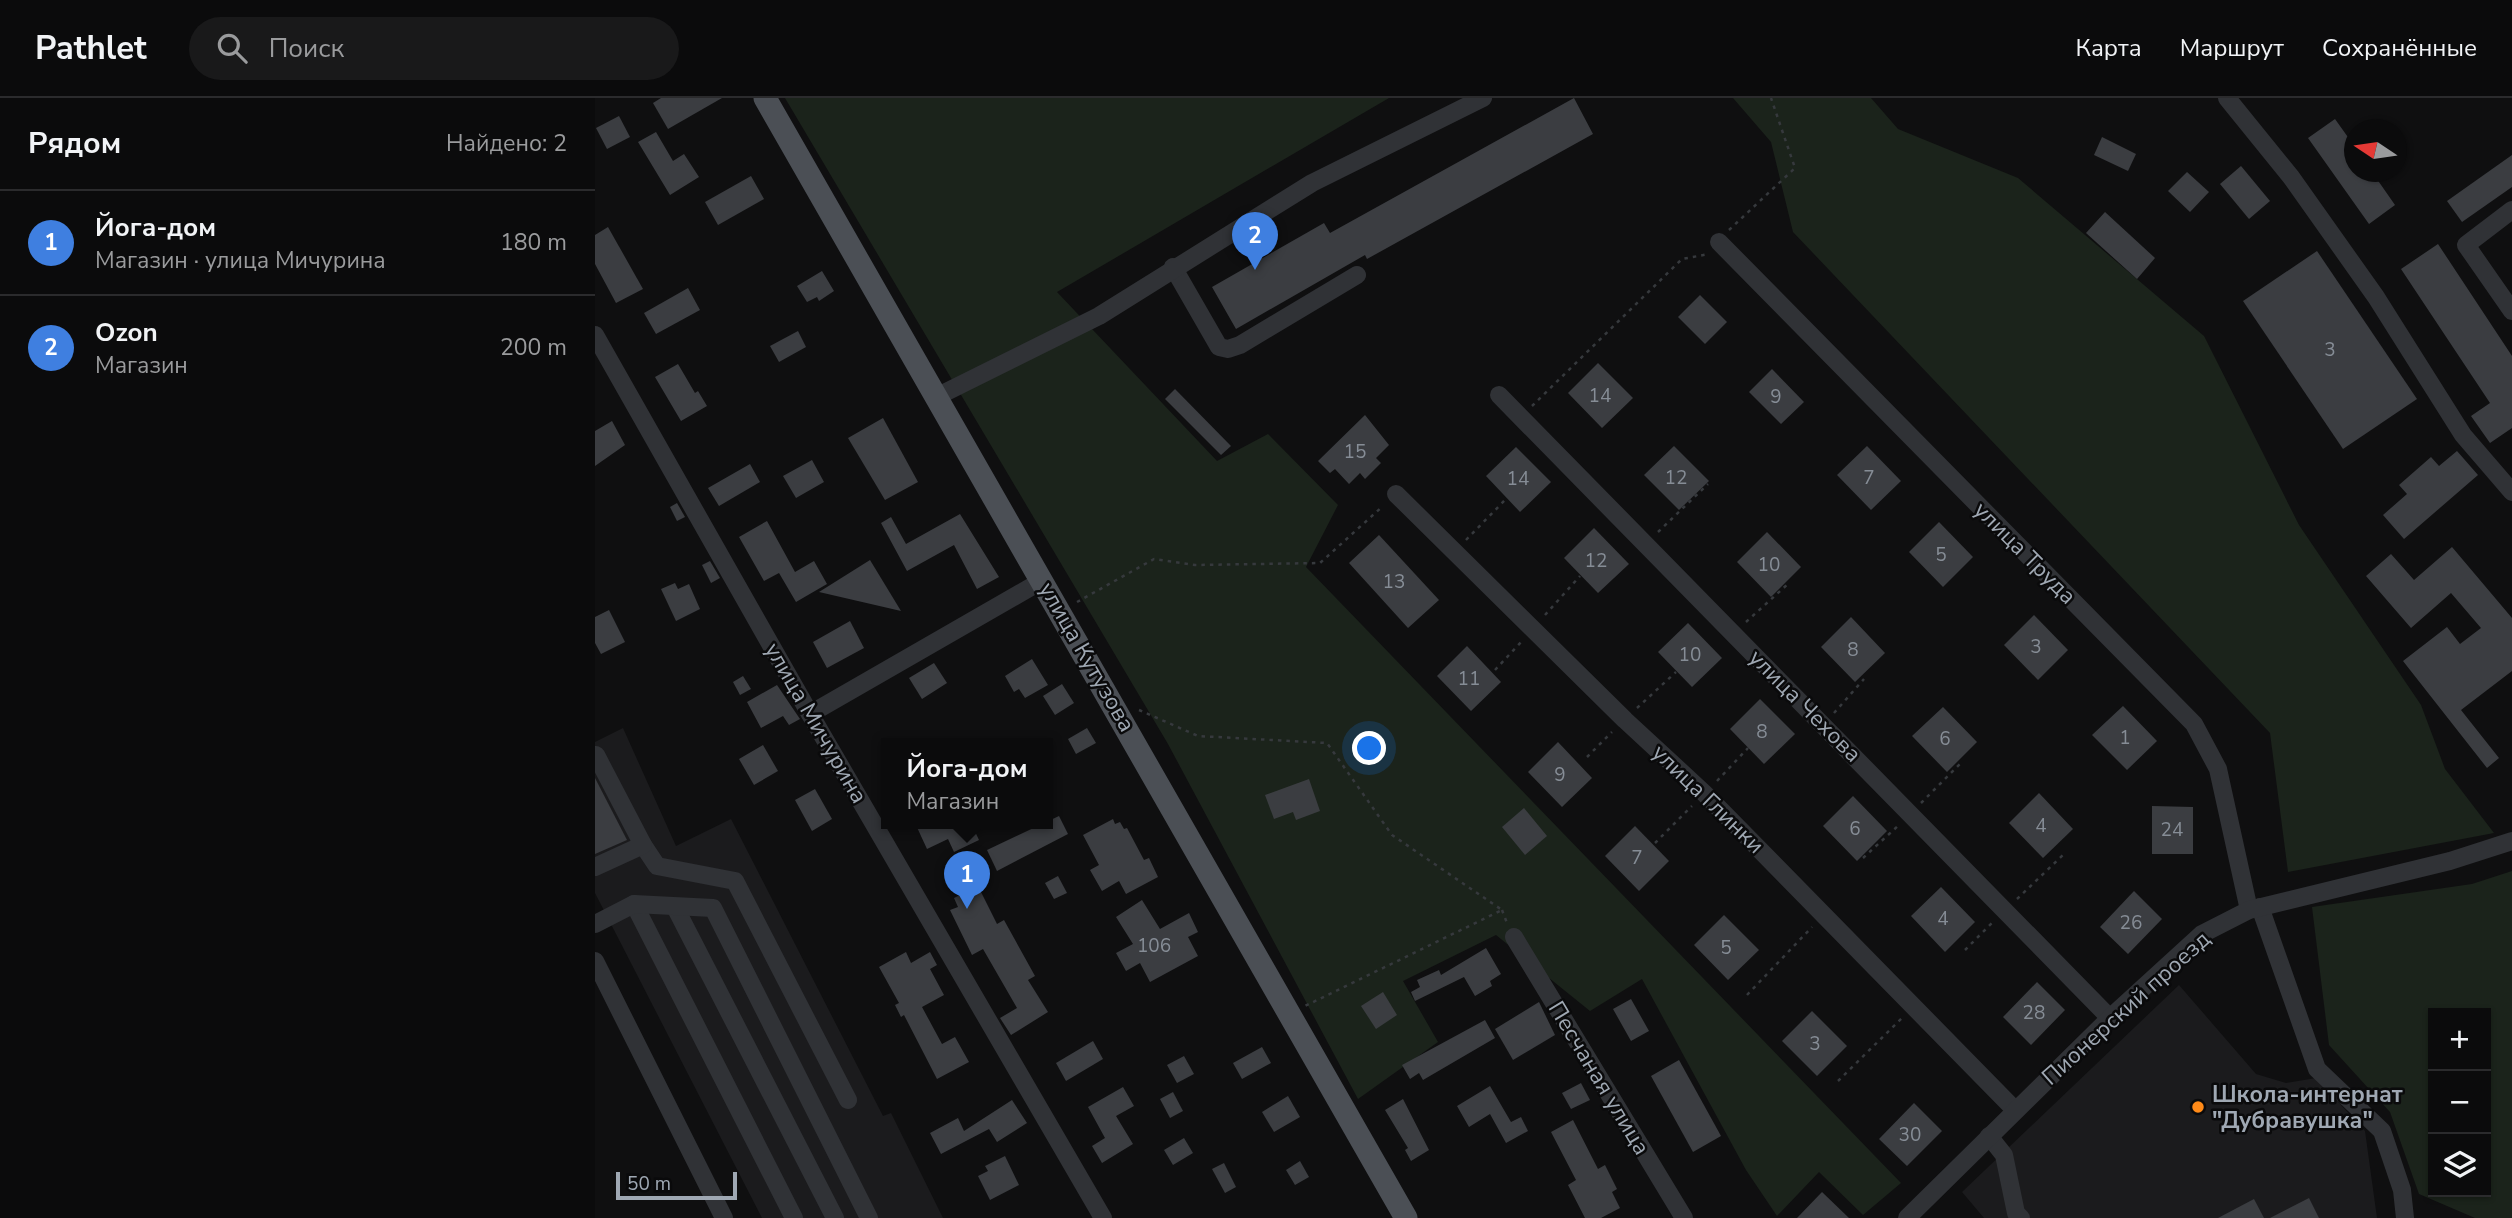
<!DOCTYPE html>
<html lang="ru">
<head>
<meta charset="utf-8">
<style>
	body { margin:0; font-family:"Nunito Sans",sans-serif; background:#19191a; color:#f1f3f6 }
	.controls { position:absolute; right:21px; bottom:21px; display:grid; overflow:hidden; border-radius:0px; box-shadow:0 2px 5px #0004 }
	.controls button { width:63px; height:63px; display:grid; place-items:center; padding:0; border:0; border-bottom:2px solid #2b2b2d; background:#0b0b0c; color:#f1f3f6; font:35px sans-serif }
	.compass { position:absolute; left:1749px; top:21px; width:63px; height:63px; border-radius:50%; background:#0b0b0c; box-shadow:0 2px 5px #0004; rotate:283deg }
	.scale { position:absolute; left:21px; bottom:18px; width:121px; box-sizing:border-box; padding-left:7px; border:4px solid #9fa8b3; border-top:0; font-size:19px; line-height:24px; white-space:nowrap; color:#9fa8b3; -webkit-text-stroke:5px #0a0a0b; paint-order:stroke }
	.you { position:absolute; left:775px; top:651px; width:24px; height:24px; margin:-18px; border:5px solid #fff; border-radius:50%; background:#1a73e8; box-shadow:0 0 0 10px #1a73e833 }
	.badge { display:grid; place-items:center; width:46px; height:46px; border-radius:50%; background:#ff8a18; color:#fff; font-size:23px; font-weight:700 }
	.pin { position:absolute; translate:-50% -58px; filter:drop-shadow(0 2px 4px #0008) }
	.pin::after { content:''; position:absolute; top:37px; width:24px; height:21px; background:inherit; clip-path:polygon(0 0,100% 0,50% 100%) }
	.popup { position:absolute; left:286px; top:640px; width:172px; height:91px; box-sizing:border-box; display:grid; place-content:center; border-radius:0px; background:#0b0b0c; filter:drop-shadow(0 2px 5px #0005); font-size:23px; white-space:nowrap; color:#9a9b9d }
	.popup b { font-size:26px; color:#f1f3f6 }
	.popup::after { content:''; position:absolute; left:50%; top:100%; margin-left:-14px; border:14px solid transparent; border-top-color:#0b0b0c }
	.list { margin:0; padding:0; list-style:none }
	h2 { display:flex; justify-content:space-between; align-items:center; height:91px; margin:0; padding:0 28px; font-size:30px }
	h2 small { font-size:23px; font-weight:400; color:#9a9b9d }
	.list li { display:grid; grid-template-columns:46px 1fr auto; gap:21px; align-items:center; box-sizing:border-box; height:105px; padding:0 28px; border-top:2px solid #2b2b2d }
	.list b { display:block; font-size:26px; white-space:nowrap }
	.list p { margin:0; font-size:23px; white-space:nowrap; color:#9a9b9d }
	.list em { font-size:23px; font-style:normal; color:#9a9b9d }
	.icon { flex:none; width:38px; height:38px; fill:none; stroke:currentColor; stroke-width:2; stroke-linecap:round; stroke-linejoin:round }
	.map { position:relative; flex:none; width:1917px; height:1120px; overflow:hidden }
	header { display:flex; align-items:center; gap:42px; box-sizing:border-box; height:98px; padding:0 35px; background:#0b0b0c; border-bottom:2px solid #2b2b2d }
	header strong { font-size:33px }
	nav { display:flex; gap:38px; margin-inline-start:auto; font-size:24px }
	.search { width:490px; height:63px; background:#19191a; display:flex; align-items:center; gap:18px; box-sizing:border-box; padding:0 24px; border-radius:38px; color:#9a9b9d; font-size:26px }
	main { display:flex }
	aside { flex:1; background:#0b0b0c }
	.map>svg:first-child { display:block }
</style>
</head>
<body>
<header>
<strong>Pathlet</strong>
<div class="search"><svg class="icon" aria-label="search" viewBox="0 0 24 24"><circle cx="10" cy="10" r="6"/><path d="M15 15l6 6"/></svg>Поиск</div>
<nav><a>Карта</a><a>Маршрут</a><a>Сохранённые</a></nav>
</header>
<main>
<aside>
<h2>Рядом<small>Найдено: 2</small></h2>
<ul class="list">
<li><span class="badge" style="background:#3f7fe0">1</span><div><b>Йога-дом</b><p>Магазин · улица Мичурина</p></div><em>180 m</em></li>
<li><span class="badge" style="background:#3f7fe0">2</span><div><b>Ozon</b><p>Магазин</p></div><em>200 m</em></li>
</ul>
</aside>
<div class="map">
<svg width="1917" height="1120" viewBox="0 0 1917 1120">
	<rect width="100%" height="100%" fill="#0f0f10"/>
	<!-- built -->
	<g fill="#1b1b1d">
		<polygon points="28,630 81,748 136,721 288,1018 296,1015 348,1120 167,1120 0,795 0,644"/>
		<polygon points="1584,887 1661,976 1691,985 1721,980 1770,1033 1782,1120 1389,1120 1367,1094"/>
	</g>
	<!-- green -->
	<g fill="#1b231b" fill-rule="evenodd">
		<polygon points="190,0 794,0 462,194 622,363 673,336 743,407 711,469 1306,1085 1268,1117 1224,1074 1182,1118 1151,1072 1047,881 995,913 901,837 808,883 843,944 763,1001 573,646"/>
		<polygon points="1138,0 1276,0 1303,31 1423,80 1609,238 1704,427 1826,607 1850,671 1899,735 1693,774 1675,635 1198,134 1176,44"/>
		<path d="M 1917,773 L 1917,1120 L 1880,1120 L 1824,1096 L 1795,1014 L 1734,947 L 1717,809 L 1877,786 ZM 1891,915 L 1891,1094 L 1838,1094 L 1838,915 Z"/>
	</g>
	<!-- building -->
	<g fill="#3b3d41">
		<polygon points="66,0 127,0 73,31 58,5"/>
		<polygon points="979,0 998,36 772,161 770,157 641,231 617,189 729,125 735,135"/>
		<polygon points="24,18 35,39 12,51 1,30"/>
		<polygon points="1740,21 1760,49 1760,74 1777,74 1800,107 1774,126 1713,40"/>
		<polygon points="61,34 78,63 89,56 104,79 75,97 43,44"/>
		<polygon points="1507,39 1541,56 1533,73 1499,57"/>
		<polygon points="1917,57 1917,89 1867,124 1852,103"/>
		<polygon points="1646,68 1675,103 1654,121 1625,86"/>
		<polygon points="1592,74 1614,94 1595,114 1573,93"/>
		<polygon points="156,78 169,101 123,127 110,104"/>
		<polygon points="1510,114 1560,160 1542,181 1491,135"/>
		<polygon points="13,129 48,191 21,205 0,166 0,137"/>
		<polygon points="1843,146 1917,258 1917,330 1895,345 1876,318 1895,305 1806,171"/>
		<polygon points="1722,153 1822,301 1748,351 1648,203"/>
		<polygon points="227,173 239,193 224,203 222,199 212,204 202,188"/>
		<polygon points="93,190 105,212 61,236 49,215"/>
		<polygon points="1105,197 1132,224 1110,246 1083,219"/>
		<polygon points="203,233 211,249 184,264 175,248"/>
		<polygon points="1003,265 1038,300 1007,330 973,295"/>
		<polygon points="83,266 100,295 103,293 112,308 86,323 60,279"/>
		<polygon points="1177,271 1209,304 1186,326 1154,294"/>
		<polygon points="580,291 636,348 626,357 570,301"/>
		<polygon points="770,317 794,347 781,360 786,365 770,381 765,375 754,386 740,371 735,375 723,363"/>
		<polygon points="288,320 323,384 290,402 253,340"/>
		<polygon points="17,323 30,347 0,368 0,333"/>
		<polygon points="1079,348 1114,383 1084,412 1049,377"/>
		<polygon points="1272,348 1306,383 1276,412 1242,377"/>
		<polygon points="921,349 956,384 925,414 891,378"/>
		<polygon points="1862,353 1883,377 1809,441 1788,417 1812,396 1804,387 1836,359 1844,368"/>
		<polygon points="217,362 229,384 201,400 188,378"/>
		<polygon points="155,366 165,384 124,408 113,390"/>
		<polygon points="82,405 90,419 82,423 75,409"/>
		<polygon points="365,416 404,479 382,491 359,447 312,473 286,425 296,419 311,446"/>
		<polygon points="172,423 200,474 219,463 232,486 201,504 184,475 169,483 144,439"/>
		<polygon points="1344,424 1378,459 1348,489 1314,454"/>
		<polygon points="999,430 1034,466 1003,495 969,460"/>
		<polygon points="1172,434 1206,469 1176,499 1142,464"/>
		<polygon points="784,437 844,502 813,530 754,465"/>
		<polygon points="1857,449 1917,520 1917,573 1866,612 1904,660 1892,670 1808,563 1852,529 1865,546 1886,530 1856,495 1816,530 1771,478 1796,456 1819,482"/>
		<polygon points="275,462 306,513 224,494"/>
		<polygon points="115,463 125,480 116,485 107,467"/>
		<polygon points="80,485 83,491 94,486 105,511 81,523 66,491"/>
		<polygon points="14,512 30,544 6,556 0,545 0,519"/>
		<polygon points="1439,517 1473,552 1443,582 1409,547"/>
		<polygon points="1256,519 1290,555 1260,584 1226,549"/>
		<polygon points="255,523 269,550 232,570 218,544"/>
		<polygon points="1093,525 1127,560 1097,589 1063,554"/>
		<polygon points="872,548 906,584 876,613 842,578"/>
		<polygon points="437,561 453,587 430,600 424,591 419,594 410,578"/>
		<polygon points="339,565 352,585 327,601 314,580"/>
		<polygon points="148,578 156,591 145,597 138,584"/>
		<polygon points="467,586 479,605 460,617 448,598"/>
		<polygon points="182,587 205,621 194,627 188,618 166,630 152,604"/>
		<polygon points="1165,601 1200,636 1169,666 1135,631"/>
		<polygon points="1528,608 1562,643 1532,672 1497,637"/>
		<polygon points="1348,609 1382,644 1352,674 1317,638"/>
		<polygon points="492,630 501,645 481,656 473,641"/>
		<polygon points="963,644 997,680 967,709 933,674"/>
		<polygon points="168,647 183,673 159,687 144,661"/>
		<polygon points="0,680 32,742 0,756"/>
		<polygon points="714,681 725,713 701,722 698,714 679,721 670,697"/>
		<polygon points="220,691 237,721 217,733 200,702"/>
		<polygon points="1444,695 1478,731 1448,760 1414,725"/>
		<polygon points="1258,698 1292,733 1262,763 1228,728"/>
		<polygon points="1557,708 1598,709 1598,756 1557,756"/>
		<polygon points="929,710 952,738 930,757 907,729"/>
		<polygon points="464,718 473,736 402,773 392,752"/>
		<polygon points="518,721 520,726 525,724 529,731 532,730 549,762 554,760 563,779 531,796 524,783 507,793 495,772 504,767 488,737"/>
		<polygon points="320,725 376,725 384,742 359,754 353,741 332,751"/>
		<polygon points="1040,728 1074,763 1044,793 1010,758"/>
		<polygon points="463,778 472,795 459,801 450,785"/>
		<polygon points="383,788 402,826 409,822 440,878 433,882 453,914 416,937 405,920 422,910 388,851 377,857 355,812 363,809 359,800"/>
		<polygon points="1346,789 1380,824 1350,854 1316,818"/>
		<polygon points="1539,793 1567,821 1533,856 1505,829"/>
		<polygon points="547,802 565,831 594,815 603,834 593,839 603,858 555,884 545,865 531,873 521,855 538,846 521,819"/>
		<polygon points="1129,817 1164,852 1133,882 1099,847"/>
		<polygon points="891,850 906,876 895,883 897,888 880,898 869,879 820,903 816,894 825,889 822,882 844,872 846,877"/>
		<polygon points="311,854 316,865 335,854 342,867 335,871 349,897 327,909 347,946 360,939 374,964 342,981 309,917 306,919 300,907 304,905 284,869"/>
		<polygon points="1442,884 1470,912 1436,947 1408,919"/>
		<polygon points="788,894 802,917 781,931 766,908"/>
		<polygon points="1036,901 1054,933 1036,943 1018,911"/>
		<polygon points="944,904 960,937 918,962 900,931"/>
		<polygon points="1217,913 1252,948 1222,978 1187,943"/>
		<polygon points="890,922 900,940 828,982 824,975 815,981 807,967"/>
		<polygon points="498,943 508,961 471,983 461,965"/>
		<polygon points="667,949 676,965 647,981 638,965"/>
		<polygon points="589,958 599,976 582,985 572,967"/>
		<polygon points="1084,962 1126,1038 1098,1054 1056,978"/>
		<polygon points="986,985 995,1002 976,1011 967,995"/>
		<polygon points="895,988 916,1024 926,1019 933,1033 911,1045 895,1016 874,1029 862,1008"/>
		<polygon points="528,989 539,1008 521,1018 538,1046 507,1065 497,1048 510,1040 493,1009"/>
		<polygon points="578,994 588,1013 575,1020 565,1001"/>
		<polygon points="693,998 705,1019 679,1034 667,1014"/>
		<polygon points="808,1001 834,1052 816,1063 810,1052 813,1050 790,1012"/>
		<polygon points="417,1002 432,1025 402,1044 394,1031 346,1056 335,1035 363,1020 369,1033"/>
		<polygon points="1319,1005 1347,1033 1312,1068 1284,1041"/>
		<polygon points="978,1022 1003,1071 1010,1067 1022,1091 1017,1094 1025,1110 1006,1120 990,1120 973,1087 981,1082 956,1034"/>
		<polygon points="589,1040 598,1055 578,1067 569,1052"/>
		<polygon points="410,1058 424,1087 395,1102 383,1078 393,1073 390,1068"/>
		<polygon points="705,1063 714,1079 700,1087 691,1072"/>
		<polygon points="629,1065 641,1089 630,1095 617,1071"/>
		<polygon points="1227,1094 1254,1120 1202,1120"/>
		<polygon points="1714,1100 1724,1120 1675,1120"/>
		<polygon points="1659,1101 1669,1120 1623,1120"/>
	</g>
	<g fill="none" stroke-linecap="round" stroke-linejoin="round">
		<!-- path -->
		<g stroke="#36393d" stroke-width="2.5" stroke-dasharray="3.5 5" stroke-linecap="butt">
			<polyline points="1134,132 1200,70 1176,0"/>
			<polyline points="937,308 1087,161 1114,156"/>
			<polyline points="1063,434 1113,386"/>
			<polyline points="871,442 911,401"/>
			<polyline points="482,504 559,461 600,467 725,465 788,408"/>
			<polyline points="950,517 985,478"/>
			<polyline points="1151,524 1194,485"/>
			<polyline points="900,572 927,543"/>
			<polyline points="1042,610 1081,574"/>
			<polyline points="544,612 603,638 732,645 797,737 907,812 710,908"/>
			<polyline points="1239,615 1269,581"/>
			<polyline points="992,659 1017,634"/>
			<polyline points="1122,683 1153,650"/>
			<polyline points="1326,705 1368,663"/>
			<polyline points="1060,745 1097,708"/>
			<polyline points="1268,760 1304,727"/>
			<polyline points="1422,801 1469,756"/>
			<polyline points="907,812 912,825"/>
			<polyline points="1370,852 1397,825"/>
			<polyline points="1152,897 1217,829"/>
			<polyline points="1243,983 1307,920"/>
		</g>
		<!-- minor -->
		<g stroke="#303236" stroke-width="18">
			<polyline points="1632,0 1696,79 1781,199 1868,337 1917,394"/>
			<polyline points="1917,112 1871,147 1917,213"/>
			<polyline points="1124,144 1599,626 1623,671 1654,812"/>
			<polyline points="578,169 624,249 633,251 645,247 762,177"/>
			<polyline points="0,237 215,616 508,1120"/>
			<polyline points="904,297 1515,920"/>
			<polyline points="341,299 504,218 717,85 888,0"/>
			<polyline points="801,396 1030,622 1109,695 1420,1012"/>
			<polyline points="215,616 448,482"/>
			<polyline points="48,747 62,768 140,783 253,1002"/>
			<polyline points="0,769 48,747 1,657"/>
			<polyline points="39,806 199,1120"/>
			<polyline points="80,809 240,1120"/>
			<polyline points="1665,809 1722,971 1787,1033 1807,1092 1810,1120"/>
			<polyline points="0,826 39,806 118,810 274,1120"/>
			<polyline points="919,839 1089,1120"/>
			<polyline points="0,863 129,1120"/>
			<polyline points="1394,1038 1409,1057 1421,1115 1426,1120"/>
			<polyline points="1312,1120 1515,920 1607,836 1654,812 1855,763 1917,743"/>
		</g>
		<!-- major -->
		<polyline stroke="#4b4f55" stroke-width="23" points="170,0 811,1120"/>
	</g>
	<!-- markers -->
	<circle fill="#ff8a18" stroke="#0a0a0b" stroke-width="2.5" cx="1603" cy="1009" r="7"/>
	<g text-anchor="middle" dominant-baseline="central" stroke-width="5" stroke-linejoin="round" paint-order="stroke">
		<!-- number labels -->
		<g font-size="19" fill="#868d96">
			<text x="1735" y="252">3</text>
			<text x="1005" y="298">14</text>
			<text x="1181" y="299">9</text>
			<text x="760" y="354">15</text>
			<text x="1081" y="380">12</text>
			<text x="1274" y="380">7</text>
			<text x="923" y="381">14</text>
			<text x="1346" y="457">5</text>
			<text x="1001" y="463">12</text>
			<text x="1174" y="467">10</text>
			<text x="799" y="484">13</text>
			<text x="1441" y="549">3</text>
			<text x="1258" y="552">8</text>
			<text x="1095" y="557">10</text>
			<text x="874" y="581">11</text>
			<text x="1167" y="634">8</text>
			<text x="1530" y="640">1</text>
			<text x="1350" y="641">6</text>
			<text x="965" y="677">9</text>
			<text x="1446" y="728">4</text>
			<text x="1260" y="731">6</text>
			<text x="1577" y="732">24</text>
			<text x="1042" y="760">7</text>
			<text x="1348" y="821">4</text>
			<text x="1536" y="825">26</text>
			<text x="559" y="848">106</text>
			<text x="1131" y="850">5</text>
			<text x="1439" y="915">28</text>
			<text x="1220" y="946">3</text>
			<text x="1315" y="1037">30</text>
		</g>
		<!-- street labels -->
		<g font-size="23" fill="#9fa8b3" stroke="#0a0a0b">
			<text transform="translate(1430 455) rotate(45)">улица Труда</text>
			<text transform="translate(492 559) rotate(60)">улица Кутузова</text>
			<text transform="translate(1210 608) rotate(45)">улица Чехова</text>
			<text transform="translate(221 625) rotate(60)">улица Мичурина</text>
			<text transform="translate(1113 701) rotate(44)">улица Глинки</text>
			<text transform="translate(1531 910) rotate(-42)">Пионерский проезд</text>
			<text transform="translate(1004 980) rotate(59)">Песчаная улица</text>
		</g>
		<!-- poi labels -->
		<g font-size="23" font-weight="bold" fill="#9fa8b3" stroke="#0a0a0b" text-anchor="start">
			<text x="1617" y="996">Школа-интернат<tspan x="1617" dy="26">"Дубравушка"</tspan></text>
		</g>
	</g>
</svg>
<div class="controls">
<button>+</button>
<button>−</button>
<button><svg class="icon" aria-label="layers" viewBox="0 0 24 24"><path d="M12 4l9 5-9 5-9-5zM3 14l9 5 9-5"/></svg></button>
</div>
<svg class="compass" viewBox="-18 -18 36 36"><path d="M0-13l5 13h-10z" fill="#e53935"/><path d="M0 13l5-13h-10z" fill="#9a9b9d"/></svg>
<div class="scale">50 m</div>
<div class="you"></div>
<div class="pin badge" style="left:372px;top:811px;background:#3f7fe0">1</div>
<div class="popup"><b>Йога-дом</b>Магазин</div>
<div class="pin badge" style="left:660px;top:172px;background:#3f7fe0">2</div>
</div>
</main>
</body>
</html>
